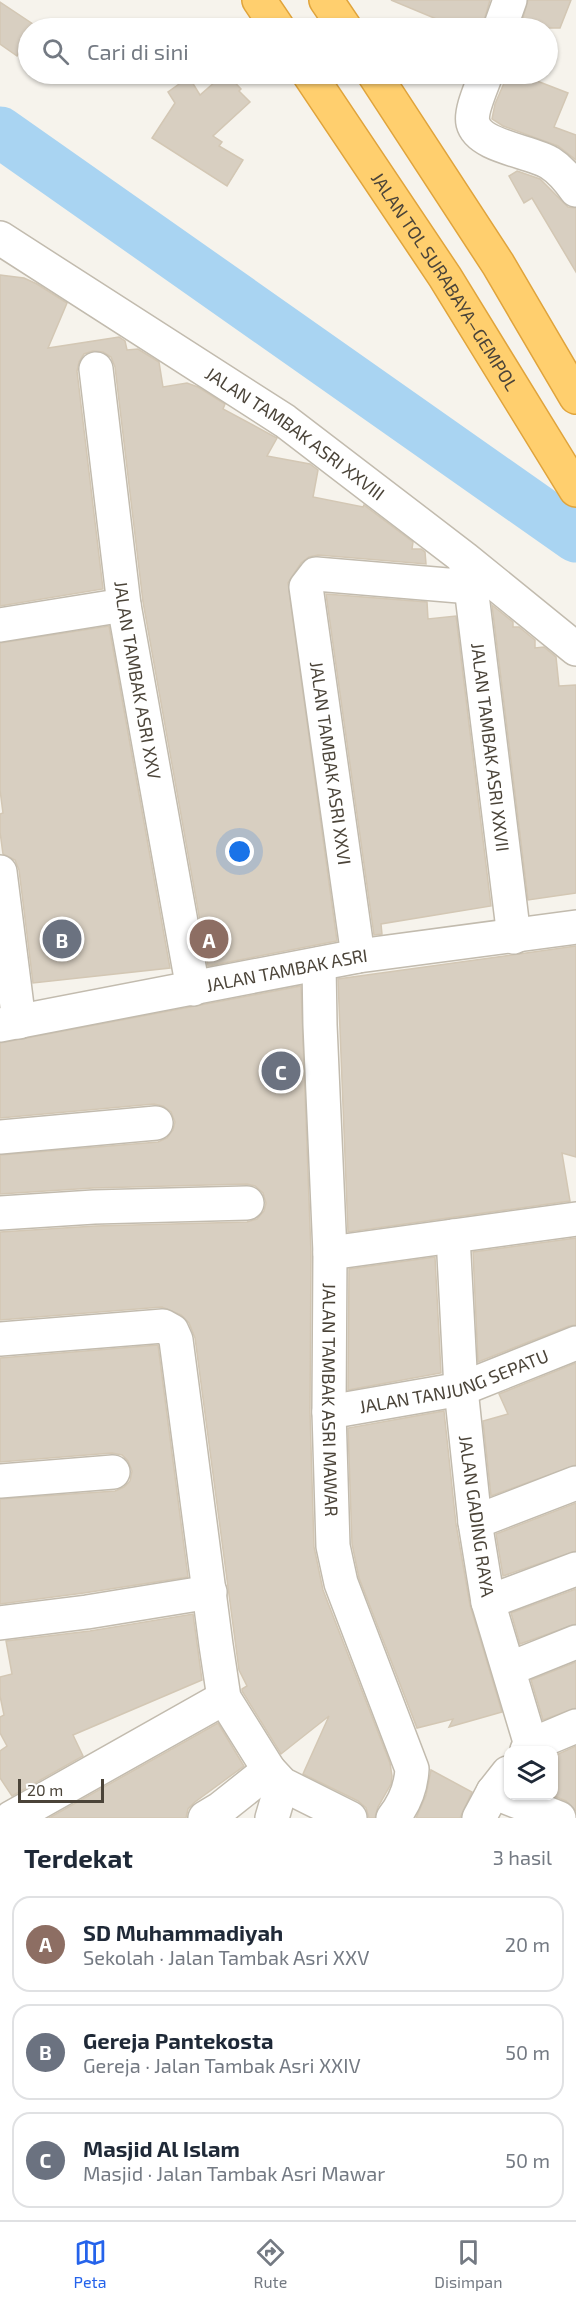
<!DOCTYPE html>
<html lang="id">
<head>
<meta charset="utf-8">
<style>
	body { margin:0; font-family:"Exo 2",sans-serif; background:#f6f6f7; color:#1f2937 }
	.controls { position:absolute; right:18px; bottom:18px; display:grid; overflow:hidden; border-radius:12px; box-shadow:0 2px 4px #0004 }
	.controls button { width:54px; height:54px; display:grid; place-items:center; padding:0; border:0; border-bottom:2px solid #e0e1e3; background:#fff; color:#1f2937; font:30px sans-serif }
	.scale { position:absolute; left:18px; bottom:15px; width:86px; box-sizing:border-box; padding-left:6px; border:3px solid #4b4439; border-top:0; font-size:16px; line-height:21px; white-space:nowrap; color:#4b4439; -webkit-text-stroke:4px #fff; paint-order:stroke }
	.you { position:absolute; left:240px; top:852px; width:21px; height:21px; margin:-15px; border:4px solid #fff; border-radius:50%; background:#1a73e8; box-shadow:0 0 0 9px #1a73e833 }
	.badge { display:grid; place-items:center; width:39px; height:39px; border-radius:50%; background:#2563eb; color:#fff; font-size:20px; font-weight:700 }
	.pin { position:absolute; translate:-50% -50%; border:3px solid #fff; box-shadow:0 2px 6px #0006 }
	.list { margin:0; padding:0; list-style:none }
	h2 { display:flex; justify-content:space-between; align-items:center; height:78px; margin:0; padding:0 24px; font-size:26px }
	h2 small { font-size:20px; font-weight:400; color:#747a83 }
	.list li { display:grid; grid-template-columns:39px 1fr auto; gap:18px; align-items:center; box-sizing:border-box; height:96px; margin:0 12px 12px; padding:0 12px; border:2px solid #e0e1e3; border-radius:18px }
	.list b { display:block; font-size:22px; white-space:nowrap }
	.list p { margin:0; font-size:20px; white-space:nowrap; color:#747a83 }
	.list em { font-size:20px; font-style:normal; color:#747a83 }
	.icon { flex:none; width:33px; height:33px; fill:none; stroke:currentColor; stroke-width:2; stroke-linecap:round; stroke-linejoin:round }
	.map { position:relative; flex:none; width:576px; height:1818px; overflow:hidden }
	.search { position:absolute; background:#fff; box-shadow:0 2px 4px #0004; left:18px; right:18px; top:18px; height:66px; display:flex; align-items:center; gap:15px; box-sizing:border-box; padding:0 21px; border-radius:33px; color:#747a83; font-size:22px }
	.sheet { height:402px; background:#fff }
	nav { display:flex; justify-content:space-around; align-items:center; box-sizing:border-box; height:84px; border-top:2px solid #e0e1e3; background:#fff; font-size:16px; color:#747a83 }
	nav a { display:grid; justify-items:center; gap:3px }
	nav .on { color:#2563eb }
	.map>svg:first-child { display:block }
</style>
</head>
<body>
<div class="map">
<svg width="576" height="1818" viewBox="0 0 576 1818">
	<rect width="100%" height="100%" fill="#f6f3ec"/>
	<g fill="none" stroke-linecap="round" stroke-linejoin="round">
		<!-- river -->
		<polyline stroke="#a9d4f2" stroke-width="51" points="0,132 576,537"/>
	</g>
	<!-- building -->
	<g fill="#d8cfc1" stroke="#d3c7b4" stroke-width="1.5">
		<polygon points="391,0 490,0 482,28 458,28"/>
		<polygon points="528,0 571,0 560,28 520,28"/>
		<polygon points="0,2 36,26 34,28 28,28 28,38 17,56 0,44"/>
		<polygon points="224,74 227,74 241,89 239,91 250,102 213,136 222,142 219,146 243,160 227,186 152,138 175,103 168,92 189,77 200,95"/>
		<polygon points="508,74 519,74 568,93 554,127 576,135 576,160 558,146 503,126 492,119 495,104"/>
		<polygon points="517,171 540,179 568,207 576,208 576,272 532,198 524,203 509,176"/>
		<polygon points="0,275 24,278 37,284 67,303 48,348 119,337 125,341 127,350 138,349 159,362 163,387 187,383 198,387 225,404 223,409 277,438 267,456 310,464 318,470 313,497 363,507 364,505 413,542 412,549 421,549 425,552 426,564 318,555 309,557 301,563 288,583 337,941 208,966 143,602 115,367 111,357 103,352 93,351 84,354 79,362 77,371 103,589 0,606"/>
		<polygon points="326,594 427,602 428,619 456,616 491,906 381,924 382,934 374,935"/>
		<polygon points="492,605 513,622 513,627 519,627 535,640 535,648 544,647 556,657 559,686 576,685 576,893 528,900"/>
		<polygon points="109,626 170,968 33,983 19,870 15,860 3,854 0,832 0,814 3,813 0,790 0,643"/>
		<polygon points="576,946 576,1157 562,1153 570,1201 348,1232 338,979"/>
		<polygon points="301,986 311,1253 310,1412 314,1547 323,1590 390,1763 392,1776 391,1784 378,1807 375,1818 369,1818 366,1808 358,1801 303,1774 329,1716 281,1754 242,1691 242,1689 247,1686 239,1670 195,1338 189,1323 181,1315 162,1307 0,1320 0,1232 95,1226 247,1222 257,1219 264,1211 266,1203 263,1193 255,1186 247,1184 93,1188 0,1194 0,1155 158,1142 167,1138 173,1130 175,1122 171,1112 163,1106 154,1104 0,1118 0,1043"/>
		<polygon points="576,1238 576,1325 569,1326 478,1362 473,1252"/>
		<polygon points="435,1257 441,1373 348,1390 349,1269"/>
		<polygon points="158,1345 188,1577 84,1593 0,1604 0,1499 115,1491 124,1487 130,1481 132,1471 128,1461 122,1455 112,1453 0,1462 0,1358"/>
		<polygon points="576,1363 576,1465 491,1496 483,1421 508,1414 499,1394"/>
		<polygon points="444,1411 456,1524 470,1605 502,1712 449,1727 453,1719 417,1728 359,1578 352,1544 348,1428"/>
		<polygon points="576,1503 576,1551 503,1576 496,1534"/>
		<polygon points="576,1589 576,1624 520,1644 511,1613"/>
		<polygon points="193,1614 202,1680 73,1735 83,1756 12,1796 0,1778 0,1751 7,1746 0,1733 0,1717 4,1715 0,1696 0,1677 12,1674 6,1641 90,1631"/>
		<polygon points="576,1662 576,1708 543,1720 531,1680"/>
		<polygon points="218,1723 244,1766 195,1802 188,1809 186,1818 49,1818"/>
		<polygon points="576,1746 576,1811 566,1801 554,1796 554,1756"/>
		<polygon points="431,1770 472,1792 460,1818 416,1818 426,1795"/>
	</g>
	<g fill="none" stroke-linecap="round" stroke-linejoin="round">
		<!-- street casing -->
		<g stroke="#c2bbae" stroke-width="36">
			<g id="street">
				<polyline points="500,28 510,0"/>
				<path d="M 486,74 C 482,86 470,111 473,123 C 479,147 531,151 550,163 C 561,170 569,180 576,190"/>
				<path id="s1" d="M 0,238 L 285,421 L 464,558 L 576,649"/>
				<path id="s2" d="M 96,369 L 124,605 L 193,989"/>
				<path id="s3" d="M 466,567 L 471,587 L 514,937"/>
				<polyline points="0,625 124,605"/>
				<polyline points="0,872 19,1022"/>
				<polyline points="358,956 306,587 316,574 471,587"/>
				<path id="s4" d="M 319,964 L 320,1025 L 330,1253 L 329,1412 L 333,1546 L 341,1583 L 412,1769 C 411,1788 405,1803 393,1818"/>
				<path id="s5" d="M 0,1025 L 358,956 L 576,927"/>
				<polyline points="0,1137 156,1123"/>
				<polyline points="0,1213 94,1207 247,1203"/>
				<polyline points="330,1253 453,1236"/>
				<polyline points="0,1339 163,1326 172,1331 176,1340 216,1645 224,1698 269,1770 282,1784 350,1818"/>
				<path id="s6" d="M 329,1412 L 461,1389 L 576,1343"/>
				<polyline points="0,1481 113,1472"/>
				<polyline points="475,1522 576,1483"/>
				<polyline points="488,1602 576,1569"/>
				<polyline points="0,1623 87,1612 210,1592"/>
				<polyline points="509,1669 576,1642"/>
				<polyline points="531,1745 488,1602 475,1522 461,1389 453,1236 576,1219"/>
				<polyline points="527,1750 531,1745 576,1726"/>
				<polyline points="493,1792 559,1818"/>
				<polyline points="11,1818 224,1698"/>
				<polyline points="205,1818 220,1809 269,1770"/>
				<polyline points="272,1818 282,1784"/>
				<polyline points="479,1818 493,1792 508,1773"/>
			</g>
		</g>
		<!-- highway casing -->
		<g stroke="#e0a43c" stroke-width="36">
			<g id="highway">
				<polyline points="259,0 278,28"/>
				<polyline points="326,0 345,28"/>
				<path id="s7" d="M 309,74 L 445,277 L 576,490"/>
				<polyline points="374,74 498,264 576,397"/>
			</g>
		</g>
		<!-- street -->
		<use href="#street" stroke="#fff" stroke-width="33"/>
		<!-- highway -->
		<use href="#highway" stroke="#ffcf6e" stroke-width="33"/>
	</g>
	<g text-anchor="middle" dominant-baseline="central" stroke-width="6" stroke-linejoin="round" paint-order="stroke">
		<!-- street labels -->
		<g font-size="18" fill="#4b4439" stroke="#fff">
			<text stroke="none"><textPath href="#s7" startOffset="248">JALAN TOL SURABAYA–GEMPOL</textPath></text>
			<text stroke="none"><textPath href="#s1" startOffset="354">JALAN TAMBAK ASRI XXVIII</textPath></text>
			<text stroke="none"><textPath href="#s2" startOffset="314">JALAN TAMBAK ASRI XXV</textPath></text>
			<text stroke="none"><textPath href="#s3" startOffset="182">JALAN TAMBAK ASRI XXVII</textPath></text>
			<text transform="translate(331 763) rotate(82)">JALAN TAMBAK ASRI XXVI</text>
			<text stroke="none"><textPath href="#s5" startOffset="292">JALAN TAMBAK ASRI</textPath></text>
			<text stroke="none"><textPath href="#s6" startOffset="129">JALAN TANJUNG SEPATU</textPath></text>
			<text stroke="none"><textPath href="#s4" startOffset="436">JALAN TAMBAK ASRI MAWAR</textPath></text>
			<text transform="translate(477 1516) rotate(82)">JALAN GADING RAYA</text>
		</g>
	</g>
</svg>
<div class="controls">
<button><svg class="icon" aria-label="layers" viewBox="0 0 24 24"><path d="M12 4l9 5-9 5-9-5zM3 14l9 5 9-5"/></svg></button>
</div>
<div class="scale">20 m</div>
<div class="you"></div>
<div class="pin badge" style="left:209px;top:939px;background:#8d6e63">A</div>
<div class="pin badge" style="left:62px;top:939px;background:#6b7280">B</div>
<div class="pin badge" style="left:281px;top:1071px;background:#6b7280">C</div>
<div class="search"><svg class="icon" aria-label="search" viewBox="0 0 24 24"><circle cx="10" cy="10" r="6"/><path d="M15 15l6 6"/></svg>Cari di sini</div>
</div>
<section class="sheet">
<h2>Terdekat<small>3 hasil</small></h2>
<ul class="list">
<li><span class="badge" style="background:#8d6e63">A</span><div><b>SD Muhammadiyah</b><p>Sekolah · Jalan Tambak Asri XXV</p></div><em>20 m</em></li>
<li><span class="badge" style="background:#6b7280">B</span><div><b>Gereja Pantekosta</b><p>Gereja · Jalan Tambak Asri XXIV</p></div><em>50 m</em></li>
<li><span class="badge" style="background:#6b7280">C</span><div><b>Masjid Al Islam</b><p>Masjid · Jalan Tambak Asri Mawar</p></div><em>50 m</em></li>
</ul>
</section>
<nav>
<a class="on"><svg class="icon" aria-label="map" viewBox="0 0 24 24"><path d="M3 6l6-2 6 2 6-2v14l-6 2-6-2-6 2zM9 4v14M15 6v14"/></svg>Peta</a>
<a><svg class="icon" aria-label="directions" viewBox="0 0 24 24"><path d="M12 3l9 9-9 9-9-9zM9 14v-3h6M13 9l2 2-2 2"/></svg>Rute</a>
<a><svg class="icon" aria-label="saved" viewBox="0 0 24 24"><path d="M7 4h10v16l-5-4-5 4z"/></svg>Disimpan</a>
</nav>
</body>
</html>
